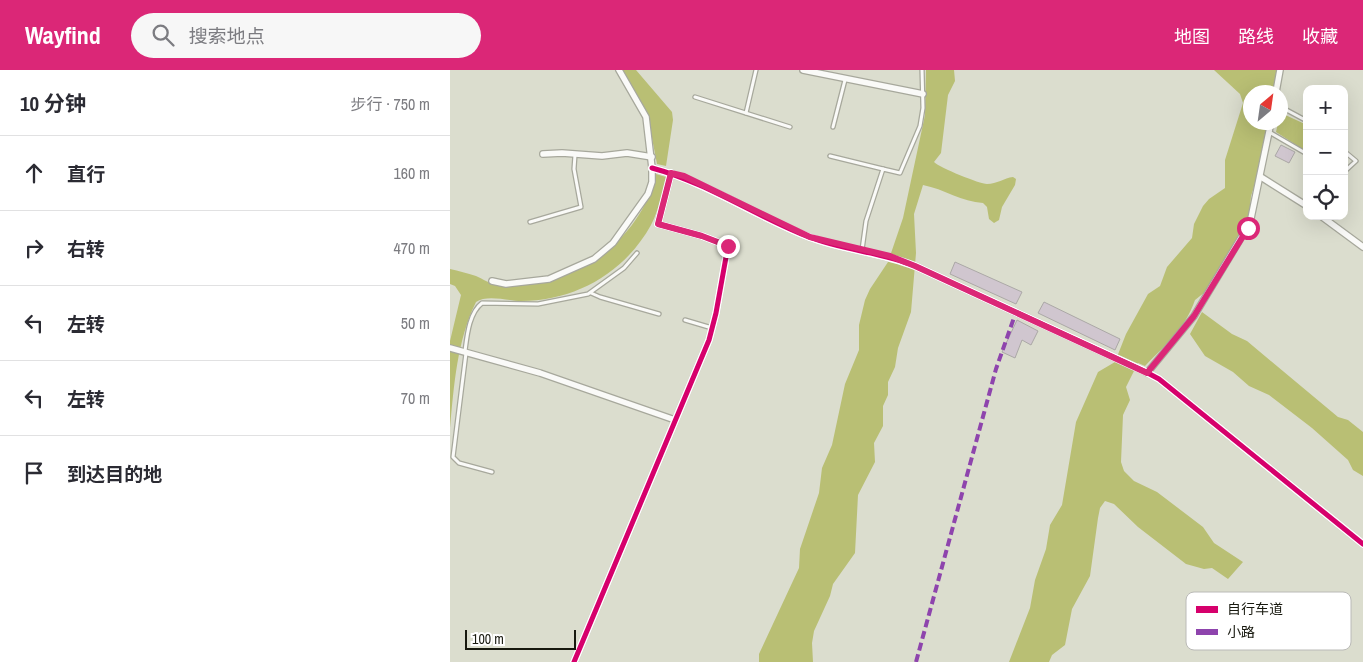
<!DOCTYPE html>
<html lang="zh">
<head>
<meta charset="utf-8">
<style>
	body { margin:0; font-family:"Archivo Narrow","Noto Sans SC",sans-serif; background:#f7f7f7; color:#2b2b33 }
	.controls { position:absolute; right:15px; top:15px; display:grid; overflow:hidden; border-radius:10px; box-shadow:0 5px 20px #0002 }
	.controls button { width:45px; height:45px; display:grid; place-items:center; padding:0; border:0; border-bottom:1px solid #e1e1e2; background:#fff; color:#2b2b33; font:25px sans-serif }
	.compass { position:absolute; left:793px; top:15px; width:45px; height:45px; border-radius:50%; background:#fff; box-shadow:0 5px 20px #0002; rotate:29deg }
	.scale { position:absolute; left:15px; bottom:12px; width:111px; box-sizing:border-box; padding-left:5px; border:2px solid #18190f; border-top:0; font-size:14px; line-height:18px; white-space:nowrap; color:#18190f; -webkit-text-stroke:4px #fff; paint-order:stroke }
	.stop { position:absolute; width:15px; height:15px; margin:-11px; border:4px solid #db2777; border-radius:50%; background:#fff }
	.stop.end { background:#db2777; border-color:#fff; box-shadow:0 1px 5px #0008 }
	.list { margin:0; padding:0; list-style:none }
	h2 { display:flex; justify-content:space-between; align-items:center; height:65px; margin:0; padding:0 20px; font-size:21px }
	h2 small { font-size:16px; font-weight:400; color:#7c7c81 }
	.list li { display:grid; grid-template-columns:32px 1fr auto; gap:15px; align-items:center; box-sizing:border-box; height:75px; padding:0 20px; border-top:1px solid #e1e1e2 }
	.list b { display:block; font-size:19px; white-space:nowrap }
	.list em { font-size:16px; font-style:normal; color:#7c7c81 }
	.icon { flex:none; width:28px; height:28px; fill:none; stroke:currentColor; stroke-width:2; stroke-linecap:round; stroke-linejoin:round }
	.map { position:relative; flex:none; width:913px; height:592px; overflow:hidden }
	header { display:flex; align-items:center; gap:30px; box-sizing:border-box; height:70px; padding:0 25px; background:#db2777; color:#fff }
	header strong { font-size:24px }
	nav { display:flex; gap:28px; margin-inline-start:auto; font-size:18px }
	.search { width:350px; height:45px; background:#f7f7f7; display:flex; align-items:center; gap:12px; box-sizing:border-box; padding:0 18px; border-radius:28px; color:#7c7c81; font-size:19px }
	main { display:flex }
	aside { flex:1; background:#fff }
	.map>svg:first-child { display:block }
</style>
</head>
<body>
<header>
<strong>Wayfind</strong>
<div class="search"><svg class="icon" aria-label="search" viewBox="0 0 24 24"><circle cx="10" cy="10" r="6"/><path d="M15 15l6 6"/></svg>搜索地点</div>
<nav><a>地图</a><a>路线</a><a>收藏</a></nav>
</header>
<main>
<aside>
<h2>10 分钟<small>步行 · 750 m</small></h2>
<ul class="list">
<li><svg class="icon" aria-label="ahead" viewBox="0 0 24 24"><path d="M12 20V5M6 11l6-6 6 6"/></svg><div><b>直行</b></div><em>160 m</em></li>
<li><svg class="icon" aria-label="right" viewBox="0 0 24 24"><path d="M7 20v-9h11M14 6l5 5-5 5"/></svg><div><b>右转</b></div><em>470 m</em></li>
<li><svg class="icon" aria-label="left" viewBox="0 0 24 24"><path d="M17 20v-9H6M10 6l-5 5 5 5"/></svg><div><b>左转</b></div><em>50 m</em></li>
<li><svg class="icon" aria-label="left" viewBox="0 0 24 24"><path d="M17 20v-9H6M10 6l-5 5 5 5"/></svg><div><b>左转</b></div><em>70 m</em></li>
<li><svg class="icon" aria-label="arrive" viewBox="0 0 24 24"><path d="M6 21V4h12l-3 4 3 4H6"/></svg><div><b>到达目的地</b></div></li>
</ul>
</aside>
<div class="map">
<svg width="913" height="592" viewBox="0 0 913 592">
	<rect width="100%" height="100%" fill="#dbddce"/>
	<!-- water -->
	<g fill="#b9bf74">
		<polygon points="172,0 186,0 222,42 223,50 216,96 207,94 197,42"/>
		<path d="M 476,0 L 504,0 L 505,11 L 498,25 L 491,83 L 484,92 C 490,98 530,114 537,114 C 547,114 554,108 563,107 L 566,109 L 565,115 L 552,137 L 549,150 L 544,153 L 539,149 L 537,137 L 533,133 C 512,132 494,119 473,115 L 464,144 L 466,183 L 461,242 L 448,278 L 445,297 L 438,312 L 438,325 L 433,336 L 433,356 L 424,373 L 425,392 L 408,425 L 405,483 L 383,514 L 380,526 L 364,561 L 362,573 L 363,592 L 309,592 L 309,584 L 349,498 L 350,479 L 369,423 L 372,398 L 382,375 L 395,314 L 409,280 L 409,255 L 415,230 L 420,219 L 438,192 L 453,148 L 475,45 Z"/>
		<path d="M 764,0 L 827,0 L 823,22 L 801,22 L 801,52 L 817,53 L 807,108 L 801,126 L 799,150 L 760,218 L 745,230 C 735,259 716,274 695,296 L 688,293 L 676,317 L 680,330 L 673,345 L 671,392 L 674,401 L 684,411 L 707,422 L 753,457 L 764,473 L 793,492 L 778,509 L 762,498 L 754,499 L 736,494 L 688,457 L 664,434 L 655,431 L 650,438 L 648,448 L 640,506 L 622,539 L 615,575 L 602,585 L 599,592 L 559,592 L 580,538 L 585,510 L 596,479 L 600,455 L 612,435 L 626,352 L 648,302 L 665,292 L 676,264 L 698,224 L 710,216 L 717,197 L 742,168 L 744,154 L 753,136 L 759,129 L 775,118 L 775,90 L 793,33 L 790,24 Z"/>
		<polygon points="831,43 857,55 857,82 826,62 828,53 831,52"/>
		<path d="M 206,104 L 216,107 C 212,122 209,140 201,155 C 175,202 126,231 71,231 C 59,231 37,224 26,232 C 7,271 4,315 0,358 L 0,271 L 11,225 L 5,216 L 0,214 L 0,199 C 9,201 17,203 26,206 C 33,209 40,214 47,215 C 54,216 63,214 70,214 C 134,210 191,167 206,104 Z"/>
		<polygon points="752,242 782,264 797,271 888,347 898,350 913,362 913,406 903,400 898,390 862,358 819,325 799,316 783,302 755,286 740,264"/>
	</g>
	<!-- building -->
	<g fill="#d0c6cf" stroke="#aba8a6">
		<polygon points="831,75 845,82 839,93 825,86"/>
		<polygon points="505,192 572,222 566,234 500,204"/>
		<polygon points="594,232 670,269 665,280 588,243"/>
		<polygon points="567,250 588,261 581,275 572,270 565,288 552,282"/>
	</g>
	<g fill="none" stroke-linecap="round" stroke-linejoin="round">
		<!-- lane casing -->
		<g stroke="#a7a89c" stroke-width="5.5">
			<g id="lane">
				<polyline points="245,27 340,57"/>
				<polyline points="831,37 857,51"/>
				<polyline points="296,43 306,0"/>
				<polyline points="383,57 395,10"/>
				<polyline points="819,62 857,84"/>
				<polyline points="894,81 906,91 894,102"/>
				<polyline points="380,86 433,99"/>
				<polyline points="80,152 131,137 124,99 125,85"/>
				<polyline points="412,180 416,151 433,99 450,103 470,56 473,38 472,0"/>
				<polyline points="141,223 150,227 209,244"/>
				<polyline points="235,250 262,258"/>
				<path d="M 15,281 C 17,266 19,243 32,233 L 88,234 L 138,224 L 174,198 L 187,183"/>
				<polyline points="16,283 3,387 9,393 42,402"/>
			</g>
		</g>
		<!-- street casing -->
		<g stroke="#a7a89c" stroke-width="8">
			<g id="street">
				<polyline points="353,0 473,24"/>
				<polyline points="826,22 830,0"/>
				<polyline points="93,84 112,83 152,86 177,83 202,87"/>
				<path d="M 202,98 C 258,113 305,146 359,167 C 393,180 430,182 465,196 L 694,301 L 709,309 L 913,474"/>
				<polyline points="811,107 857,136"/>
				<polyline points="871,146 913,177"/>
				<polyline points="42,211 56,214 99,209 144,189 163,173 198,124 202,112 202,98 196,47 169,0"/>
				<polyline points="0,278 90,303 225,350"/>
				<polyline points="697,303 744,246 800,153 821,52"/>
				<polyline points="124,592 259,270 266,243 278,176 252,166 208,154 221,103"/>
			</g>
		</g>
		<!-- lane -->
		<use href="#lane" stroke="#fafaf8" stroke-width="3"/>
		<!-- street -->
		<use href="#street" stroke="#fafaf8" stroke-width="5.5"/>
		<!-- quiet -->
		<polyline stroke="#8e44ad" stroke-width="4" stroke-dasharray="8 4" stroke-linecap="butt" points="466,592 546,299 566,242"/>
		<!-- cycleway casing -->
		<g stroke="#fff" stroke-width="8">
			<g id="cycleway">
				<path d="M 202,98 C 258,113 305,146 359,167 C 393,180 430,182 465,196 L 694,301 L 709,309 L 913,474"/>
				<polyline points="124,592 259,270 266,243 278,176 252,166 208,154 221,103"/>
			</g>
		</g>
		<!-- cycleway -->
		<use href="#cycleway" stroke="#d6006c" stroke-width="5"/>
	</g>
	<g fill="none" stroke-linecap="round" stroke-linejoin="round">
		<!-- route -->
		<polyline stroke="#db2777" stroke-width="6" points="278,176 252,166 208,154 221,103 234,106 360,167 440,186 465,196 697,303 744,246 798,158"/>
	</g>
	<!-- legend -->
	<rect x="736" y="522" width="165" height="58" rx="8" fill="#fff" stroke="#babab7" stroke-width="1"/>
	<rect x="746" y="536" width="22" height="7" fill="#d6006c"/>
	<rect x="746" y="559" width="22" height="6" fill="#8e44ad"/>
	<g font-size="14" fill="#18190f">
		<text x="777" y="544">自行车道</text>
		<text x="777" y="567">小路</text>
	</g>
</svg>
<div class="controls">
<button>+</button>
<button>−</button>
<button><svg class="icon" aria-label="locate" viewBox="0 0 24 24"><circle cx="12" cy="12" r="6"/><path d="M12 2v4M12 18v4M2 12h4M18 12h4"/></svg></button>
</div>
<svg class="compass" viewBox="-18 -18 36 36"><path d="M0-13l5 13h-10z" fill="#e53935"/><path d="M0 13l5-13h-10z" fill="#7c7c81"/></svg>
<div class="scale">100 m</div>
<div class="stop" style="left:798px;top:158px"></div>
<div class="stop end" style="left:278px;top:176px"></div>
</div>
</main>
</body>
</html>
